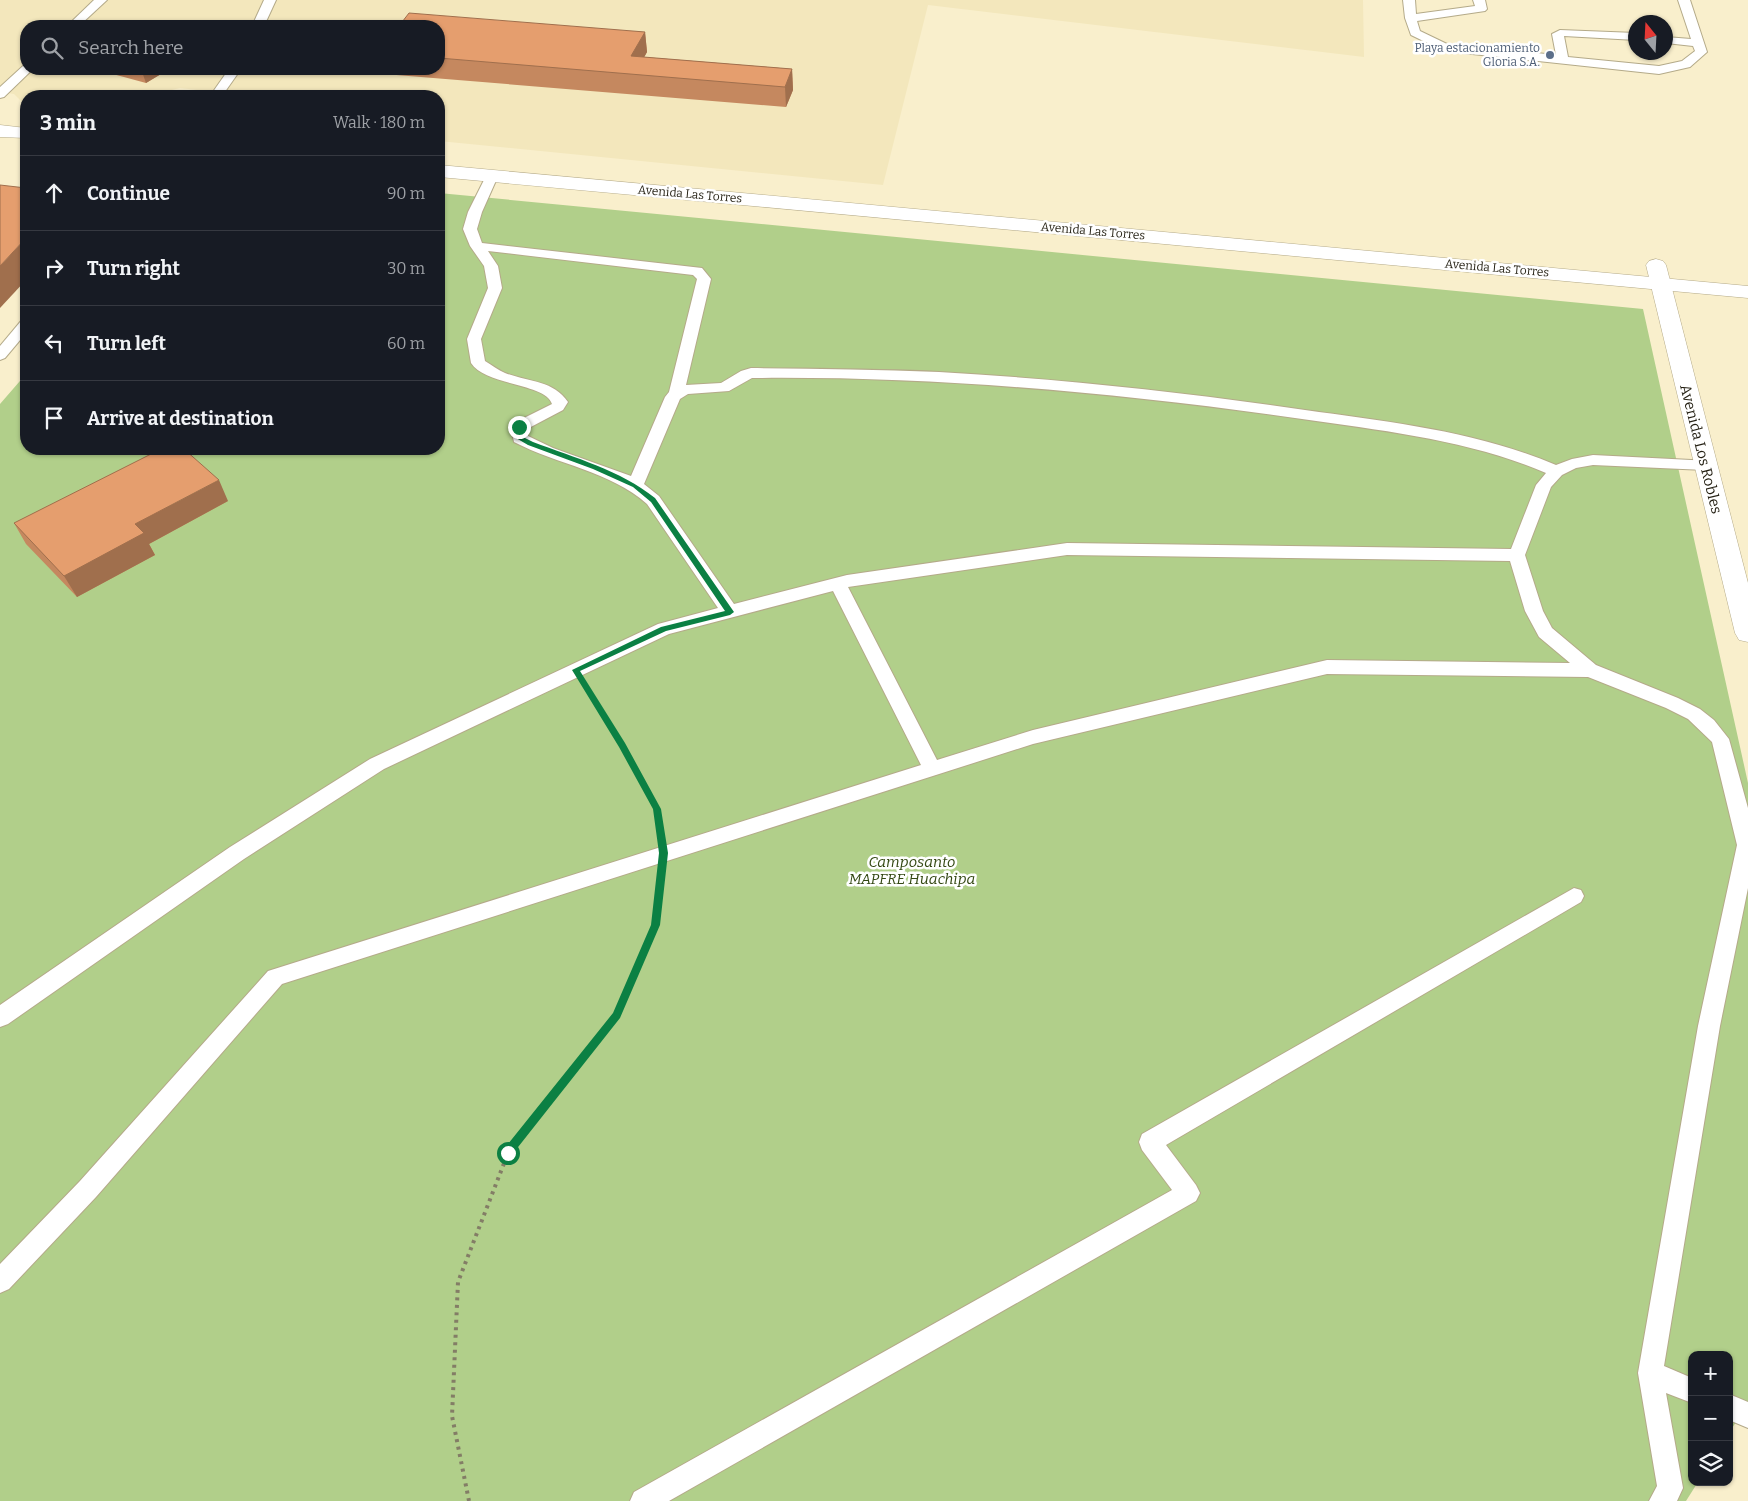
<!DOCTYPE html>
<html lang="en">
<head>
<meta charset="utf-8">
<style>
	body { margin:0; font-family:Bitter,serif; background:#20242c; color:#f1f3f6 }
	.controls { position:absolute; right:15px; bottom:15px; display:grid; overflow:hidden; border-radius:10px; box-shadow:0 1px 4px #0004 }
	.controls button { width:45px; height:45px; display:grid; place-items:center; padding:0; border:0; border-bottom:1px solid #363941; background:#171b24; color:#f1f3f6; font:25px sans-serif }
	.compass { position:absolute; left:1628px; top:15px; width:45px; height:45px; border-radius:50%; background:#171b24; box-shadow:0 1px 4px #0004; rotate:342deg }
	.stop { position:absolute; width:15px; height:15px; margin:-11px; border:4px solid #0b8043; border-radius:50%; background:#fff }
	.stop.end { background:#0b8043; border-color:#fff; box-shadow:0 1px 5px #0008 }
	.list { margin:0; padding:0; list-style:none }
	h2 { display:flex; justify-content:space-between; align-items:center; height:65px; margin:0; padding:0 20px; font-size:21px }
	h2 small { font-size:16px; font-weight:400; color:#9ea1a6 }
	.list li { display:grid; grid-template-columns:32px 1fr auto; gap:15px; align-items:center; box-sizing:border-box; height:75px; padding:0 20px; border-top:1px solid #363941 }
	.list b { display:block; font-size:19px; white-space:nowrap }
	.list em { font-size:16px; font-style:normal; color:#9ea1a6 }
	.icon { flex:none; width:28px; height:28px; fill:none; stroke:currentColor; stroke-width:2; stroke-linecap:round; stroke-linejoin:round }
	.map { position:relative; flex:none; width:1748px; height:1501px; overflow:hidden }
	.search { position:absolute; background:#171b24; box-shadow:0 1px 4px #0004; left:20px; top:20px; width:425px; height:55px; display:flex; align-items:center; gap:12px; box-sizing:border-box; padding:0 18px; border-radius:20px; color:#9ea1a6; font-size:19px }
	.panel { position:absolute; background:#171b24; box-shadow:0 1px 4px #0004; left:20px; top:90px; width:425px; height:365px; border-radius:20px }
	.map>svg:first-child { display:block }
</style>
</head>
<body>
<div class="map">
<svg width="1748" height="1501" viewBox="0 0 1748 1501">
	<rect width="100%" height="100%" fill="#f9efcc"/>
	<!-- built -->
	<path fill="#f3e7bc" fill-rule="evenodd" d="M 0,0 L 1363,0 L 1364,57 L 928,5 L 883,185 L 439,141 L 439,96 L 247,96 L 180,88 L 148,96 L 26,96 L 26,103 L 22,102 L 14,94 L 0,92 ZM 26,26 L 439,26 L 439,69 L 26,69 Z"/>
	<!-- green -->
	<polygon fill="#b1cf8a" points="439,193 1643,309 1748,783 1748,1403 1729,1433 1729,1355 1692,1355 1692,1482 1698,1482 1686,1501 0,1501 0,404 26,374 26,449 439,449"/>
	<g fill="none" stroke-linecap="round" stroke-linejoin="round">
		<!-- lane casing -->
		<g stroke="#b4aa89" stroke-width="2">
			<g id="lane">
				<polygon points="94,0 107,0 79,26 67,26"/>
				<polygon points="264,0 276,0 264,26 252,26"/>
				<polygon points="1403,0 1415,0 1416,14 1475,6 1473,0 1485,0 1487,9 1485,11 1417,21 1420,31 1447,44 1556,55 1552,34 1560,30 1636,33 1636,40 1564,36 1568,57 1659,66 1682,61 1695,51 1693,46 1666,43 1666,37 1691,39 1678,0 1690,0 1707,52 1690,67 1659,74 1444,51 1411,35 1405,18"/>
				<polygon points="23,66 26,66 26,69 33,69 4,97 0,98 0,87"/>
				<polygon points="229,69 241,69 222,96 210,96"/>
				<path d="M 492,172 L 498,176 L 482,212 L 477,229 L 482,243 L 702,268 L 711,279 L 686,385 L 721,383 L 741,371 L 751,368 C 814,369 876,369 939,372 C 1062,379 1184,392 1305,410 C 1390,422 1476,431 1556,465 L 1572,459 L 1593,455 L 1711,461 L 1713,465 L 1711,469 L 1705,470 L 1593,465 L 1576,468 L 1562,475 L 1551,487 L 1525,555 L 1543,611 L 1552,628 L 1596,665 L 1678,698 L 1700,709 L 1714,720 L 1729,739 L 1748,808 L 1748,888 L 1720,1026 L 1664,1366 L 1692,1378 L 1692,1403 L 1666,1393 L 1683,1488 L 1677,1501 L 1649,1501 L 1657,1486 L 1638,1373 L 1698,1026 L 1737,845 L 1712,742 L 1688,719 L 1666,708 L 1588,677 L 1327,674 L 1033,744 L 282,984 L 96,1197 L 9,1289 L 0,1293 L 0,1264 L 80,1181 L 268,971 L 921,765 L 833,591 L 669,634 L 384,769 L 244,859 L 8,1024 L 0,1027 L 0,1005 L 230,847 L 370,759 L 658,624 L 718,608 L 647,504 C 610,471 558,465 514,442 L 511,427 L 514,423 L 552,404 C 546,383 486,386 471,363 L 467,339 L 488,288 L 484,266 L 470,246 L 463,229 L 468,212 L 486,176 ZM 488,251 L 693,275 L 697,279 L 669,392 L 665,397 L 631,476 L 553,448 L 528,436 L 527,429 L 563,410 L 568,402 C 553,380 528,382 505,373 C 498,370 492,365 485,361 L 481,339 L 502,288 L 498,266 ZM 752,378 C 936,376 1120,393 1302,419 C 1385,431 1469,440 1546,473 L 1536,485 L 1511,549 L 1067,543 L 847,575 L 734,604 L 659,496 L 644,484 L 680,399 L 688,394 L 729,391 ZM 1067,555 L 1510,561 L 1525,611 L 1539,637 L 1570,663 L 1327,660 L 1033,730 L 937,760 L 848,587 Z"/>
				<polygon points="26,320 26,333 5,358 0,360 0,346 21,321"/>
				<polygon points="1574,888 1581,890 1584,896 1581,902 1166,1145 1196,1185 1200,1193 1196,1201 669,1501 630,1501 634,1492 1172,1190 1142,1150 1139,1142 1142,1134"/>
				<polygon points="1729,1394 1748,1402 1748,1428 1729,1420"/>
			</g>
		</g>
		<!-- street casing -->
		<g stroke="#b4aa89" stroke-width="1">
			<polygon id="street" points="1656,259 1663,261 1666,265 1748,583 1748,642 1739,640 1735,633 1646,265 1649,261"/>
		</g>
		<!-- primary casing -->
		<g stroke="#b4aa89" stroke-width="1">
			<g id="primary">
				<polygon points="0,125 26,128 26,138 0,137"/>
				<polygon points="439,165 1748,286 1748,298 439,177"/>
			</g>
		</g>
		<!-- path-far1 -->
		<polyline stroke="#837d66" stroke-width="3" stroke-dasharray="2.5 3" stroke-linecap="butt" points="592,696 622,745 657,809 659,822"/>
		<!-- path -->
		<polyline stroke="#837d66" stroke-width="4" stroke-dasharray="3 4.5" stroke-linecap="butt" points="469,1501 452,1416 458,1282 508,1153 617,1015 655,925 660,888"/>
		<!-- lane -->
		<use href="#lane" fill="#fff" fill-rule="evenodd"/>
		<!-- street -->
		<use href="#street" fill="#fff" fill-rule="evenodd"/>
		<!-- primary -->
		<use href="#primary" fill="#fff" fill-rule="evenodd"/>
	</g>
	<!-- wall -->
	<g fill="#c5885f">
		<polygon points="439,26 645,32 647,52 644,57 792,69 793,90 786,107 384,74 382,69 439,69"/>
		<polygon points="98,69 165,69 166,71 146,83 98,70"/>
		<polygon points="228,501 149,544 155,555 77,597 26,544 14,523"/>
	</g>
	<!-- shaded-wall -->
	<g fill="#a06f4d">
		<polygon points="645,32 647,52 635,74 631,56"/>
		<polygon points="141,69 165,69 166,71 146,83"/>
		<polygon points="792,69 793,90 786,107 785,87"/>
		<polygon points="26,238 26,280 0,308 0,266"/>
		<polygon points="219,480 228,501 149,544 155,555 77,597 64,576 135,524"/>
	</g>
	<!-- building -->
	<g fill="#e59e6e" stroke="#a06f4d">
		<polygon points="409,13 645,32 631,56 792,69 785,87 439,58 439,26 399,26"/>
		<polygon points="0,185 26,188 26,238 0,266"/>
		<polygon points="161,449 184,449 219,480 135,524 144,533 64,576 14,523"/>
	</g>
	<!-- route -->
	<path fill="#0b8043" d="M 519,425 L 522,427 L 523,437 L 533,442 C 575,458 620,470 655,498 L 734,612 L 730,615 L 666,631 L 580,671 L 625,743 L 661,809 L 668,853 L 660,925 L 620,1018 L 511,1156 L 508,1157 L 503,1153 L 504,1149 L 613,1013 L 651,925 L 659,853 L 653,809 L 619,747 L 572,670 L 661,627 L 725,611 L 651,502 L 633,487 L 593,469 L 528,445 L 516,438 L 516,427 Z"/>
	<!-- markers -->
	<circle fill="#5c6f8a" stroke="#fff" stroke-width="2" cx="1550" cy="55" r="5"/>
	<g text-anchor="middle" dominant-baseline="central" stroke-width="5" stroke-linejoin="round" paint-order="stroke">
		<!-- far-service labels -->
		<g font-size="12" fill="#4e5e75" stroke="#fff" text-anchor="end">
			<text x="1540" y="48">Playa estacionamiento<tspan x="1540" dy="14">Gloria S.A.</tspan></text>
		</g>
		<!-- far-street labels -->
		<g font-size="12" fill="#231f12" stroke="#fff">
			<text transform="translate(690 194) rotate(5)">Avenida Las Torres</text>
			<text transform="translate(1093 231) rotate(5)">Avenida Las Torres</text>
			<text transform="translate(1497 268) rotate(5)">Avenida Las Torres</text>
		</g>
		<!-- street labels -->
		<g font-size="15" fill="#231f12" stroke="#fff">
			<text transform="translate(1701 449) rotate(76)">Avenida Los Robles</text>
		</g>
		<!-- park labels -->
		<g font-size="15" font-style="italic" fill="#344813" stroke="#fff">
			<text x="912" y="862">Camposanto<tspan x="912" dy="17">MAPFRE Huachipa</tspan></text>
		</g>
	</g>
</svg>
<div class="controls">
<button>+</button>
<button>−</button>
<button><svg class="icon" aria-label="layers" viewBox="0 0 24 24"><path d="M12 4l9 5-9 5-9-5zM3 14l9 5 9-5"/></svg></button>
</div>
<svg class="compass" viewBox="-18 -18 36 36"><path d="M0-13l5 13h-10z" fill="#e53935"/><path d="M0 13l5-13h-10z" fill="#9ea1a6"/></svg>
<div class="stop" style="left:508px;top:1153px"></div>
<div class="stop end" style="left:519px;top:427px"></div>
<div class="search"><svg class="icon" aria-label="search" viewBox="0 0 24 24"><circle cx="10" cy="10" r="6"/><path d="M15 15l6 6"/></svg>Search here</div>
<section class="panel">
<h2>3 min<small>Walk · 180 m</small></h2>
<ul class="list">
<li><svg class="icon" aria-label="ahead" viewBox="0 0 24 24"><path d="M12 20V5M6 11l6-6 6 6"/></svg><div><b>Continue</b></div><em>90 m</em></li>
<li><svg class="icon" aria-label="right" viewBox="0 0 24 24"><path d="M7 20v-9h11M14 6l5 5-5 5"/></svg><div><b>Turn right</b></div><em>30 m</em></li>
<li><svg class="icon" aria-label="left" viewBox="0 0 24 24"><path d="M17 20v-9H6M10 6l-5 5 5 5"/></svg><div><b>Turn left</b></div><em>60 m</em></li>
<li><svg class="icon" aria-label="arrive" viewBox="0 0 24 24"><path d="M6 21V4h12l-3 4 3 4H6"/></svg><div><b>Arrive at destination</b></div></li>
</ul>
</section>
</div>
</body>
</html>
